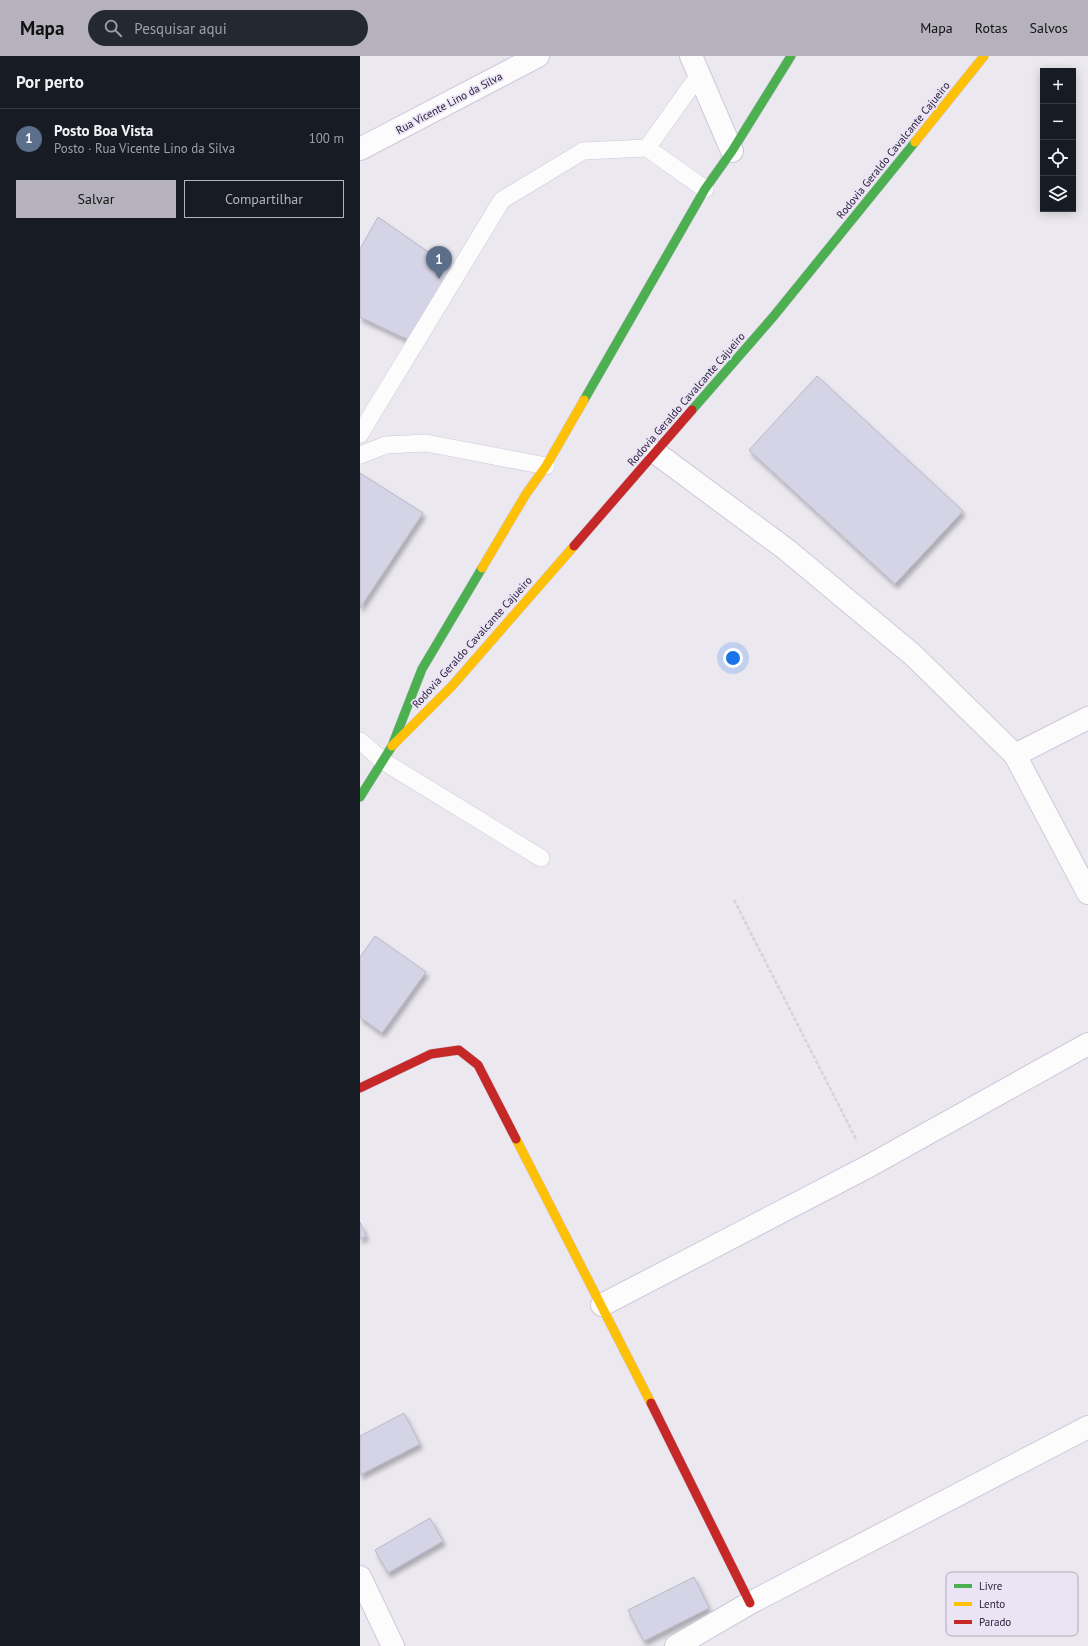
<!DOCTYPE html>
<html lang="pt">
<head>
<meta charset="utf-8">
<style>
	body { margin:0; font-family:"PT Sans",sans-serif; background:#242831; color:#f1f3f6 }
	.controls { position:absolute; right:12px; top:12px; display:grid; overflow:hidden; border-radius:0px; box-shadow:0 2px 10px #0003 }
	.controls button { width:36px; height:36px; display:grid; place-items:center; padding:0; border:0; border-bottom:1px solid #363941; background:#171b24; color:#f1f3f6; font:20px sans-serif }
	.you { position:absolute; left:373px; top:602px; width:14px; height:14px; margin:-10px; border:3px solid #fff; border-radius:50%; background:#1a73e8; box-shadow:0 0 0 6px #1a73e833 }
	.badge { display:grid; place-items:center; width:26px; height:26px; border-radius:50%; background:#b5b2bd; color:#fff; font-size:13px; font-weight:700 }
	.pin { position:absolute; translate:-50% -33px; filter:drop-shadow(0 1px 2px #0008) }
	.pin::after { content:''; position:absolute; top:21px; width:14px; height:12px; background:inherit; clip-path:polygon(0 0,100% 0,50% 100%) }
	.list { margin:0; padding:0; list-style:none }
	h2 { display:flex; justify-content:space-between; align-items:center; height:52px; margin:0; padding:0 16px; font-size:17px }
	h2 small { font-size:13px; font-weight:400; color:#9ea1a6 }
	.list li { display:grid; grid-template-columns:26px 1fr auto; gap:12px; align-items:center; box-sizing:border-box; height:60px; padding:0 16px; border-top:1px solid #363941 }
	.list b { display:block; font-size:15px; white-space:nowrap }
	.list p { margin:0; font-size:13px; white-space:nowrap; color:#9ea1a6 }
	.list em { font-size:13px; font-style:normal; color:#9ea1a6 }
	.actions { display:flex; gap:8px; padding:12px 16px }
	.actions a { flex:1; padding:9px 0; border:1px solid #b5b2bd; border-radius:0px; text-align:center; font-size:14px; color:#b5b2bd }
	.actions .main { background:#b5b2bd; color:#111 }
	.icon { flex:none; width:22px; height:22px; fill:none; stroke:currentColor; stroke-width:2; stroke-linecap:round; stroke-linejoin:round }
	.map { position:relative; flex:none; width:728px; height:1590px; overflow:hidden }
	header { display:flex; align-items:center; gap:24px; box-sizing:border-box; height:56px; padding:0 20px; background:#b5b2bd; color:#111 }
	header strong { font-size:19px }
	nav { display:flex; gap:22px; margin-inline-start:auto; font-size:14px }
	.search { width:280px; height:36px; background:#242831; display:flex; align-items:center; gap:10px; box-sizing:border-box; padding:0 14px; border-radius:22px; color:#9ea1a6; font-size:15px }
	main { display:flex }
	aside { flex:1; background:#171b24 }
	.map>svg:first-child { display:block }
</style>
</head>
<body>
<header>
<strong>Mapa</strong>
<div class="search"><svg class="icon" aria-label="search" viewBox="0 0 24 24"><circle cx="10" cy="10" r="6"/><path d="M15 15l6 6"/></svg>Pesquisar aqui</div>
<nav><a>Mapa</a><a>Rotas</a><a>Salvos</a></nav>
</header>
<main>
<aside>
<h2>Por perto<small></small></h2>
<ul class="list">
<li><span class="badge" style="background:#5c6f8a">1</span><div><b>Posto Boa Vista</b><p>Posto · Rua Vicente Lino da Silva</p></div><em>100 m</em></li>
</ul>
<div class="actions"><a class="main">Salvar</a><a>Compartilhar</a></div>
</aside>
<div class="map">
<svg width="728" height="1590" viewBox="0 0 728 1590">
	<defs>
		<filter id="shadow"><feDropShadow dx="2.5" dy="4.5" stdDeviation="2" flood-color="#0004"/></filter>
	</defs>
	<rect width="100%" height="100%" fill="#ebe8f0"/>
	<!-- building -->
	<g fill="#d5d4e6" stroke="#b9b8c9" filter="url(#shadow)">
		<polygon points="18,161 91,212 51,285 0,261 0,193"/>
		<polygon points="457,320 603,455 535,528 389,394"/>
		<polygon points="0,417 63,457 0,552"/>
		<polygon points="15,880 66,916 22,977 0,961 0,901"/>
		<polygon points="0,1166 6,1180 0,1183"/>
		<polygon points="44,1357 60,1388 0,1419 0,1380"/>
		<polygon points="70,1462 83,1485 28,1517 15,1494"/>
		<polygon points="334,1521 349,1552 284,1585 268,1554"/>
	</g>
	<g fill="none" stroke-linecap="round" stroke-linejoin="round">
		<!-- lane casing -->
		<g stroke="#cfc8da" stroke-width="18">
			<g id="lane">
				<polyline points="287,92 339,19"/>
				<polyline points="0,378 142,144 223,95 287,92 345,133"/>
				<polyline points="0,399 26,389 66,387 186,410"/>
				<polyline points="0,685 23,705 181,802"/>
			</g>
		</g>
		<!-- street casing -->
		<g stroke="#cfc8da" stroke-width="24">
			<g id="street">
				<polyline points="331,0 372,95"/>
				<polyline points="0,93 178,0"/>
				<polyline points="296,397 427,494 553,599 655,699 728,837"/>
				<polyline points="655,699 728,662"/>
				<polyline points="242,1249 509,1110 728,988"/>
				<polyline points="0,1521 33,1590"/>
				<polyline points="316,1590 390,1547 728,1371"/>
			</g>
		</g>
		<!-- fast casing -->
		<g stroke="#cfc8da" stroke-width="10">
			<g id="fast">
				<polyline points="224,344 345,133 372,95 431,0"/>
				<polyline points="332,354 413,261 555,86"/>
				<polyline points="0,741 32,690 62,613 122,512"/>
			</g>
		</g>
		<!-- slow casing -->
		<g stroke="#cfc8da" stroke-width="10">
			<g id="slow">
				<polyline points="555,86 624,0"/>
				<polyline points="122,512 166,438 186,410 224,344"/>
				<polyline points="32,690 92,630 214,490"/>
				<polyline points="156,1083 291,1347"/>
			</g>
		</g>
		<!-- jam casing -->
		<g stroke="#cfc8da" stroke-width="10">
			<g id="jam">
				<polyline points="214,490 332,354"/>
				<polyline points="0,1032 71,998 99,994 118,1009 156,1083"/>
				<polyline points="291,1347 390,1547"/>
			</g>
		</g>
		<!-- path -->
		<polyline stroke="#d4d3d6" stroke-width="2.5" stroke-dasharray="4 2" stroke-linecap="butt" points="374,844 497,1085"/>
		<!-- lane -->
		<use href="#lane" stroke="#fcfcfd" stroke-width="17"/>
		<!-- street -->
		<use href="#street" stroke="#fcfcfd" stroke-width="22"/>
		<!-- fast -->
		<use href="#fast" stroke="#4caf50" stroke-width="9"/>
		<!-- slow -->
		<use href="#slow" stroke="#ffc107" stroke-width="9"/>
		<!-- jam -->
		<use href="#jam" stroke="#c62828" stroke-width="9"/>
	</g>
	<g text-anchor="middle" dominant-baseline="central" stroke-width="3.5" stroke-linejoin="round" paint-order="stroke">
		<!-- street labels -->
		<g font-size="11" fill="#271a37" stroke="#eae4f4">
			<text transform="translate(89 47) rotate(-28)">Rua Vicente Lino da Silva</text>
			<text transform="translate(533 94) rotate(-51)">Rodovia Geraldo Cavalcante Cajueiro</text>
			<text transform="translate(326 343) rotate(-49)">Rodovia Geraldo Cavalcante Cajueiro</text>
			<text transform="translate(112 586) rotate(-48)">Rodovia Geraldo Cavalcante Cajueiro</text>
		</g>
	</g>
	<!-- legend -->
	<rect x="586" y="1516" width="132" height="64" rx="6" fill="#eae4f4" stroke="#b0a7bb" stroke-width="1"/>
	<rect x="594" y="1528" width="18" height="4" fill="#4caf50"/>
	<rect x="594" y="1546" width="18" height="4" fill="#ffc107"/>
	<rect x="594" y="1564" width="18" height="4" fill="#c62828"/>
	<g font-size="11" fill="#271a37">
		<text x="619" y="1534">Livre</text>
		<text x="619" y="1552">Lento</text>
		<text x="619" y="1570">Parado</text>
	</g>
</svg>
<div class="controls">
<button>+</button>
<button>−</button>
<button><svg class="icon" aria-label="locate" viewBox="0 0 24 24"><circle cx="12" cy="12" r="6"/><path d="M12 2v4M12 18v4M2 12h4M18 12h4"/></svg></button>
<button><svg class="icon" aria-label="layers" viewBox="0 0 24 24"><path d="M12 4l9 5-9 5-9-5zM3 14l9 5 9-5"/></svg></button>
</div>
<div class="you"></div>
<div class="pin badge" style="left:79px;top:223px;background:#5c6f8a">1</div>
</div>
</main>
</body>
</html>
